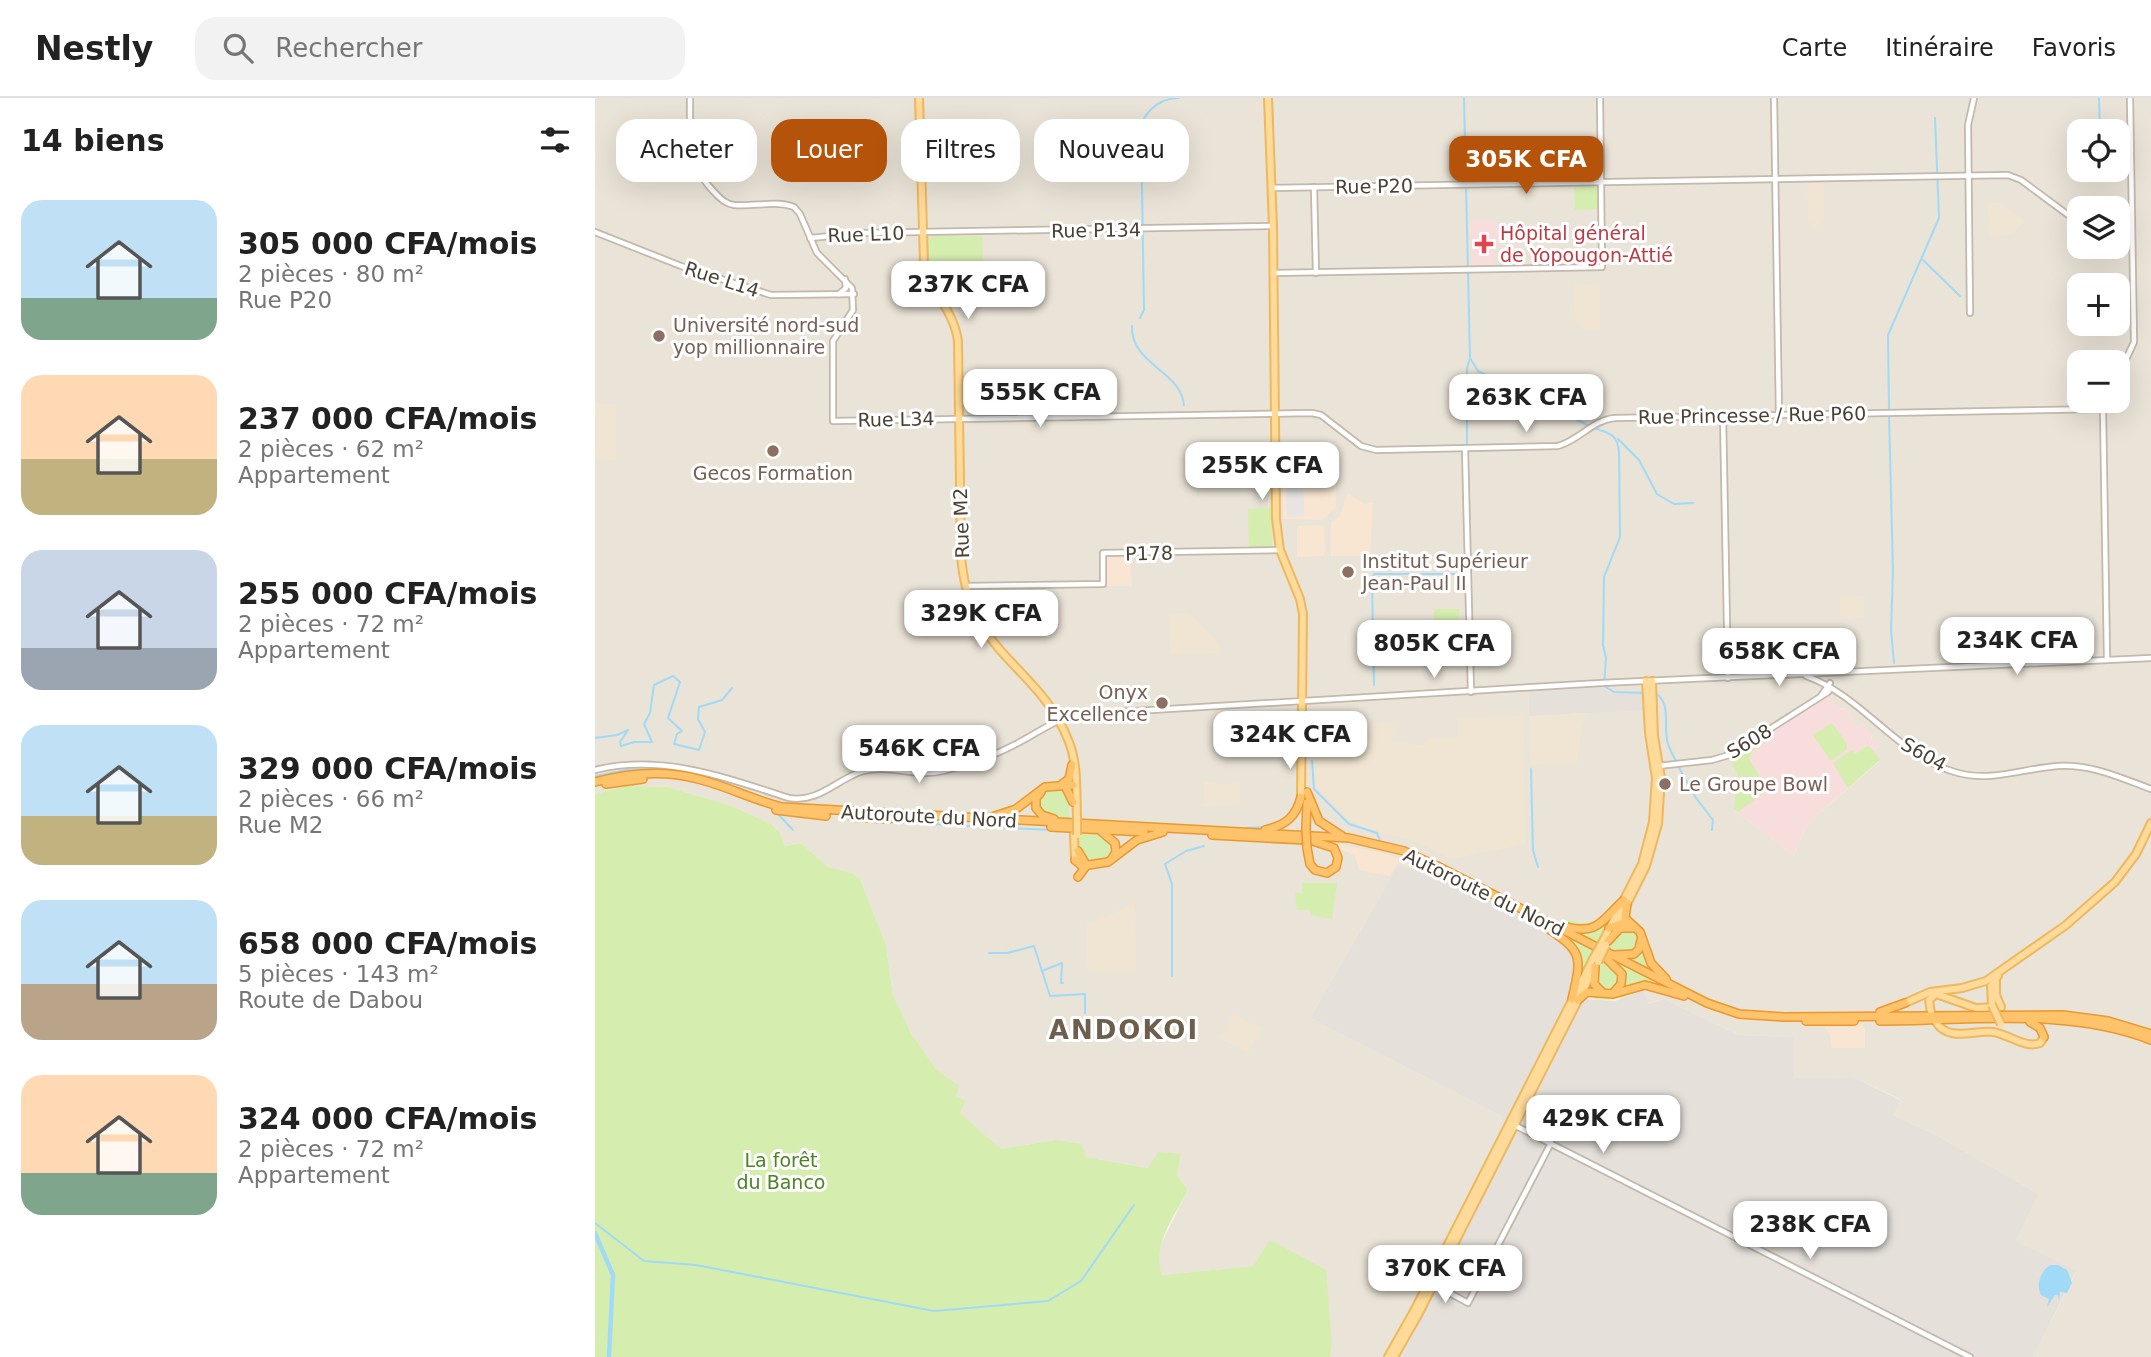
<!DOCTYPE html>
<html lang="fr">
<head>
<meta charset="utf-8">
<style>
	:root { --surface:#fff; --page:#f2f2f2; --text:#222; --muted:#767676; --line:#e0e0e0; --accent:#b45309 }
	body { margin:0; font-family:"DejaVu Sans",sans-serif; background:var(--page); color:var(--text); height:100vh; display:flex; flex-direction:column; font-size:26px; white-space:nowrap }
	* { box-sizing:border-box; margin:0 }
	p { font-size:23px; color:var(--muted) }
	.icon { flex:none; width:38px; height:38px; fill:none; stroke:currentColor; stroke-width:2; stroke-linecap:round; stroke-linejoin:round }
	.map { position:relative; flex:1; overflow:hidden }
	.sheet { display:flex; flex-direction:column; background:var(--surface); width:595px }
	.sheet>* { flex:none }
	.guide { position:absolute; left:21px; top:21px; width:665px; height:63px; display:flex; gap:14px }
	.fabs { position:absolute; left:1472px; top:21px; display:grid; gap:14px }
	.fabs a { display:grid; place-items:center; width:63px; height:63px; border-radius:14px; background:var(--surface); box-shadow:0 7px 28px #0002; font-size:35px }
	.price { position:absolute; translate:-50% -60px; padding:0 16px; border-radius:14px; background:#fff; color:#222; font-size:23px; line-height:46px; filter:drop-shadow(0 2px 4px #0008) }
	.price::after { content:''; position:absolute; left:50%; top:42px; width:21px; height:16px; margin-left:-10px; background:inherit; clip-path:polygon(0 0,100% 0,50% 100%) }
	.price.on { background:var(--accent); color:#fff }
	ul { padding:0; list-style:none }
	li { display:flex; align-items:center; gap:21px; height:175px; padding:0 21px }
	li span { display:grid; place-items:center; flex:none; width:196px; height:140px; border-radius:21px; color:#555 }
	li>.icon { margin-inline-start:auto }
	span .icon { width:84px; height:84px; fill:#fffc; stroke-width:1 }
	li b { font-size:30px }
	h2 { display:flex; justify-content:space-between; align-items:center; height:84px; padding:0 21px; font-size:30px }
	.pill { padding:0 24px; border-radius:21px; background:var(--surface); box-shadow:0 7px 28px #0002; font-size:24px; line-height:63px }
	.pill.on { background:var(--accent); color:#fff }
	header { display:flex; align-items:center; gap:42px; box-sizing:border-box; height:98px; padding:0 35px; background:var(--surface); border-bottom:2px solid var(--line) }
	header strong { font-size:33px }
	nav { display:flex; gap:38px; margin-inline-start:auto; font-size:24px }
	.search { width:490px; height:63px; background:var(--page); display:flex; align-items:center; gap:18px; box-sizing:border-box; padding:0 24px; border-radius:21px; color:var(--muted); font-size:26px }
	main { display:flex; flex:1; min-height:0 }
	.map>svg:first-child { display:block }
	.residential { fill:#eae3d7; fill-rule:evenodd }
	.commercial { fill:#f8e6d3 }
	.industrial { fill:#e5e0da }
	.education { fill:#f0e5d2 }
	.medical { fill:#f7dedc }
	.green { fill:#d5edaf }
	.parking { fill:#e7e4e1 }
	.water { fill:#a1daf6 }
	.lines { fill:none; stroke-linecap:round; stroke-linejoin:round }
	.stream { stroke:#a1daf6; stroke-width:2 }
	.river { stroke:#a1daf6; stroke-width:4.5 }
	.minor-casing { stroke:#c2b8ab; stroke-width:8 }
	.major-casing { stroke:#edb85f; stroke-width:10 }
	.highway-casing { stroke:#ea982f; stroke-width:10 }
	.minor { stroke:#fff; stroke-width:4.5 }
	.major { stroke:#ffda99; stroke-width:6 }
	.highway { stroke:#ffc36b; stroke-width:7 }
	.major-bridge-casing { stroke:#edb85f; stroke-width:10; stroke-linecap:butt }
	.highway-bridge-casing { stroke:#ea982f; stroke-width:10; stroke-linecap:butt }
	.major-bridge { stroke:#ffda99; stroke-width:6 }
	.highway-bridge { stroke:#ffc36b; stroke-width:7 }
	.health-dot { fill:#e0444e; stroke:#fff; stroke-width:2.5 }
	.education-dot { fill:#8d6e63; stroke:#fff; stroke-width:2.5 }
	.labels { text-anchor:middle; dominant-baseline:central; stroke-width:6; stroke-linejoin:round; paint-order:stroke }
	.street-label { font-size:19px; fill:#4a4136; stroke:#fff }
	.health-label { font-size:19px; fill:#be3a42; stroke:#fff; text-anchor:start }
	.education-label { font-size:19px; fill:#785e54; stroke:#fff; text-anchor:start }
	.park-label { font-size:19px; fill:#4e8224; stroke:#fff }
	.district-label { font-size:26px; font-weight:bold; letter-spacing:2px; fill:#6e5e4d; stroke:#fff }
</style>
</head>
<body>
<header>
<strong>Nestly</strong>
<div class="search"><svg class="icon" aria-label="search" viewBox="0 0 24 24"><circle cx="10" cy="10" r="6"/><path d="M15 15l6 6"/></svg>Rechercher</div>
<nav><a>Carte</a><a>Itinéraire</a><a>Favoris</a></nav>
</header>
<main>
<section class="sheet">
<h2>14 biens<svg class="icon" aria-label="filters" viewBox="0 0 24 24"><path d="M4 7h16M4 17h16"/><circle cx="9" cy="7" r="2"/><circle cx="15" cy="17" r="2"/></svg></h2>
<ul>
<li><span style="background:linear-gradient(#bfe0f5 70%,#7fa58c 0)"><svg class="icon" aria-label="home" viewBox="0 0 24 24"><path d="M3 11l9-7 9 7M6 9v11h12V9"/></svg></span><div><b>305 000 CFA/mois</b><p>2 pièces · 80 m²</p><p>Rue P20</p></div></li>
<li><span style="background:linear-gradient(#ffd9b3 60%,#c2b280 0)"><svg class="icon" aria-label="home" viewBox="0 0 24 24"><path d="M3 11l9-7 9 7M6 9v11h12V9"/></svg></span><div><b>237 000 CFA/mois</b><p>2 pièces · 62 m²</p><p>Appartement</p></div></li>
<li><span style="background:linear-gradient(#c9d6e8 70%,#9aa5b1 0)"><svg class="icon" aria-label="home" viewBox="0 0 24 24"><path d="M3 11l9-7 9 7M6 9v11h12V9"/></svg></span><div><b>255 000 CFA/mois</b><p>2 pièces · 72 m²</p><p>Appartement</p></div></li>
<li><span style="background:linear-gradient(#bfe0f5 65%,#c2b280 0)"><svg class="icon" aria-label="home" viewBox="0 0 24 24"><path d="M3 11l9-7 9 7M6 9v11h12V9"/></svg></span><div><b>329 000 CFA/mois</b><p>2 pièces · 66 m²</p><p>Rue M2</p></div></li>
<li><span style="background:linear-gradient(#bfe0f5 60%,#b9a48a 0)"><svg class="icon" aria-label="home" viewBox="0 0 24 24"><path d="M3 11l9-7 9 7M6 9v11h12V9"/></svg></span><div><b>658 000 CFA/mois</b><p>5 pièces · 143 m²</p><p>Route de Dabou</p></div></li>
<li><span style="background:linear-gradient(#ffd9b3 70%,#7fa58c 0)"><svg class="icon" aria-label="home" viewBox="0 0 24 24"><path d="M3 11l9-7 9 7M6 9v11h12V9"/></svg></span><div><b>324 000 CFA/mois</b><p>2 pièces · 72 m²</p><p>Appartement</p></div></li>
</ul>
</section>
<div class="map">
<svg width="1556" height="1259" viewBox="0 0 1556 1259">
	<rect width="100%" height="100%" fill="#f6f1e9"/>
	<path class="residential" d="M0,0H1556V1259H1438L1481,1174L1421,1143L1444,1096L1339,1036L1298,1017L1305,1001L1258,979L1199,980L1197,939L1144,937L1069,901L1052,906L1048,892L1067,875L1060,867L1035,814L1016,811L1001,824L984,825L964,841L910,810L911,807L849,776L841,778L803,767L715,920L906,1018L916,1037L807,1259H735L737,1248L676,1142L658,1168L567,1177L563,1167L564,1150L593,1092L582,1077L586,1057L554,1070L491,1059L460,1042L406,1051L364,1015L361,1000L363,988L341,971L316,935L298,897L291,847L265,781L257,775L233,769L206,745L190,748L185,735L176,726L137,708L73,689L31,688L0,696ZM1484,33H1522V72H1484ZM1484,110H1522V149H1484ZM1484,187H1522V226H1484ZM1484,264H1522V303H1484ZM1009,590L1014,596L1049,597L990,615L934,617V591ZM1234,597L1244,611L1250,610L1262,629L1267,625L1276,636L1279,654L1285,663L1219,720L1209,733L1199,758L1139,711L1142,676L1135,660Z"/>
	<g class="commercial">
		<path d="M724,366L740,370L741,409L728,422L688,421L687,370H712Z"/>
		<path d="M753,396L770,406L778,405L775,458H736V424L744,419Z"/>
		<path d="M727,427L729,429L730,454L728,458L702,459V428Z"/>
		<path d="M535,457L537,488H511L510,458Z"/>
		<path d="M731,744L788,755L833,771L839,776L803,765L795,778L764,772L760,758Z"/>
		<path d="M1228,926H1267L1270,930V950H1237L1235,937Z"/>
	</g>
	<g class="industrial">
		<path d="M1007,587L1014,596H1050L1051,612L934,618V591Z"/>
		<path d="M803,767L840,778L849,776L912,807L911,810L964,841L976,852L992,901L1020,903L1048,892L1053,906L1069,901L1144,937L1198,939L1199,980L1258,979L1305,1002L1298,1017L1339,1036L1444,1096L1421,1143L1481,1173L1438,1259H807L915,1037L906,1018L715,920Z"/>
	</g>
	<g class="education">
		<path d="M1212,84H1229V122L1221,131L1213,123Z"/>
		<path d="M1393,105H1405L1430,123L1418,137L1394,138Z"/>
		<path d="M1005,186V232H991L980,224L979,187Z"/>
		<path d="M0,305L20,306L21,363L0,360Z"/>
		<rect x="1245" y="498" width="23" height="22"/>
		<path d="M574,515H593L624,545V555L575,556Z"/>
		<path d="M990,615L982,665L935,667L934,618Z"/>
		<path d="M928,617L931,746L856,761L818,742L788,736L755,723L720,688L717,629L798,624L797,643L824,647H830L834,640L863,639V621Z"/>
		<path d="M609,683L624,686L644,685L645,706L608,709Z"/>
		<path d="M540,804L541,874H501L491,868V826L506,821Z"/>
		<path d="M638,916L667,931L653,955L625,940Z"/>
	</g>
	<g class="medical">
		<path d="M875,123H903L904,145L899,150V169H877Z"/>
		<path d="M1235,597L1244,611L1250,610L1262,628L1268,625L1276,636V640L1284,650L1279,654L1285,662L1219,720L1209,733L1199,758L1139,711L1142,676L1135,660L1228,599Z"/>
	</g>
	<g class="green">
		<path d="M1004,86L1005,111L980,112L979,87Z"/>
		<path d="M336,138H387L388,179L337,180L332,145Z"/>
		<path d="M676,410L677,449L654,450L653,411Z"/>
		<rect x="839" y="511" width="25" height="19"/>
		<path d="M1237,625L1252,646V651L1236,663L1218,637Z"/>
		<path d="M1174,635L1177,640L1157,653L1154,661L1173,692L1143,714L1139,711L1142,676L1135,660Z"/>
		<path d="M1272,648L1275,649L1285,662L1253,690L1238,665L1257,652L1260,656Z"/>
		<path d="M31,688L73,689L137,708L176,726L185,735L190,748L206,745L233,769L257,775L265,781L291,847L298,897L316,935L341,971L364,988L361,999L370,1003L365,1015L406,1051L460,1042L486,1046L491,1059L553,1070L563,1054L586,1056L582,1077L593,1092C580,1118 556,1147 567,1177L658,1168L675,1142L731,1172L737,1248L735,1259H0V696Z"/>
		<path d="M466,691L474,697V720L456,719L445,715L443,698L449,692Z"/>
		<path d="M485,734L507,737L516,742L518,755L512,762L490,763L484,753Z"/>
		<path d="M707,785H742L737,821L715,817V812H702L700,794L707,796Z"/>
		<path d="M1027,798L1038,808L1035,814L1037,821L1060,867L1068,875C1038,901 1013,910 976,893C983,869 984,859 964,841L972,821L984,825L1001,824Z"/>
	</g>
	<path class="parking" d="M691,370L708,373L709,418L692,419Z"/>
	<path class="water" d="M1455,1167H1463L1472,1172L1477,1185L1472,1195L1465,1194L1464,1203L1463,1197H1460L1452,1209L1454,1201L1446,1197C1441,1187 1445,1174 1455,1167Z"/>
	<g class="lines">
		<g class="stream">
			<path d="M677,0L678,50"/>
			<path d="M869,0L875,260L872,270V348"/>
			<path d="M1504,0L1505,33"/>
			<path d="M1506,72V75"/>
			<path d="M1328,162L1365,198"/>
			<path d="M682,217L683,286"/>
			<path d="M545,220L549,212L546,28C551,11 567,0 584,0"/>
			<path d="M537,228C535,266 586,273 589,307"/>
			<path d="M875,260L883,273L994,328"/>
			<path d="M1294,312L1293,237L1344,120L1340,20"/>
			<path d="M1294,317L1298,473L1296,532L1299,565"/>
			<path d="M999,330C1014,335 1022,336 1024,353L1025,439L1009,479L1008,547L1011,560L1009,588L1019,594L1051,595"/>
			<path d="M1023,341L1044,362L1062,396L1079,406L1098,405"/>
			<path d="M779,587L777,481L779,476H869"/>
			<path d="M1060,595C1076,604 1069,627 1072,642C1073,649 1078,657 1081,663"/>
			<path d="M0,640L22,637L33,632L25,644L26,648L39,644H57L49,626L55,615L59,587L78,578L85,584L73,620L87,633L82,636L79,646L104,652L110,634L103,621L104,609L127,602L137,590"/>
			<path d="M717,663L719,691L754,726L782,735L785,743"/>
			<path d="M1083,668L1101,700L1118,722L1117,732"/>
			<path d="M936,671L938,752L943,769"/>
			<path d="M0,678L32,672L77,671"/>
			<path d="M116,679L161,692"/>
			<path d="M184,717L198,732"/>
			<path d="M294,724L456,732"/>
			<path d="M651,730L668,729"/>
			<path d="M394,855H412L439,848L455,898L490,896V915"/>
			<path d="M447,873L467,865L466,885H468"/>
			<path d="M577,878V786L570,766L591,753L609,748"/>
			<path d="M0,1125L49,1163L101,1167L339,1213L453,1203L486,1183L539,1107"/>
		</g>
		<path class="river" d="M0,1135L18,1177L14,1259"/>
		<g class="minor-casing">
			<g id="minor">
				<path d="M95,0C95,37 92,68 121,96C126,101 131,106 139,107C159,109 180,102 199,109L205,116L222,155L257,190L258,212L238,243V323L717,315L726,317L766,348L781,352L963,348C985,342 997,322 1020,320L1508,311"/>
				<path d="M1179,0L1184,317"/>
				<path d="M719,89L721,175"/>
				<path d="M676,90L1413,77L1426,82L1480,122L1484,121"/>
				<path d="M1522,120H1536"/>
				<path d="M0,134L86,168L176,197L259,196"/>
				<path d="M215,140L268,135L676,128"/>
				<path d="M678,175L1007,169L1005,0"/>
				<path d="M244,196L251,190L250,181"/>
				<path d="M1375,215L1373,27L1379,0"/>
				<path d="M1522,281L1539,244L1535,0"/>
				<path d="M1512,303L1508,311L1512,560"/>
				<path d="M1128,317L1133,580"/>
				<path d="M870,350L876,594"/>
				<path d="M370,488L508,486V455L685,452"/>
				<path d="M1211,578C1268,598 1303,659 1363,675C1397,684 1430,670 1463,668C1497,666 1526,680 1556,691"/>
				<path d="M1226,598L1235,585"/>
				<path d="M464,624L490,616L1006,585L1556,560"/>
				<path d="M1063,668L1117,662L1134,657L1233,594L1236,590"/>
				<path d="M0,672C66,655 132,680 194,700C224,705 242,681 268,673C295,666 322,680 348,673C372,667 398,658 419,647C439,637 460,622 481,615"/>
				<path d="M919,1027L1375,1259"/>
				<path d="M838,1186L873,1205L956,1045"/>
			</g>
		</g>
		<g class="major-casing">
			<g id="major">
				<path d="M324,0L329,165C336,194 360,214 363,244L366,456C372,557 444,566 474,644C483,667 481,694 482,719"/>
				<path d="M673,0L678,128L681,421L685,452L705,501L708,516L706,699"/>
				<path d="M479,736L480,762"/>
				<path d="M1020,830L1051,768L1063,726L1066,680L1059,638L1057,583"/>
				<path d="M1007,845L1047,766L1058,724L1061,680L1054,635L1051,583"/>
				<path d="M1310,905L1335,894L1367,890L1391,883L1471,827L1520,784L1541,756L1556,725"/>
				<path d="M1397,907L1396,888L1403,878"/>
				<path d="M1336,915L1334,902L1341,896L1381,910L1406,909L1401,897V884"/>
				<path d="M1341,924C1353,944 1379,932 1398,934C1413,936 1431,951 1445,945L1449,939"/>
				<path d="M793,1259L819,1213L998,861"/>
				<path d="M799,1259L823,1217L1000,869"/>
			</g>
		</g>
		<g class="highway-casing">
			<g id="highway">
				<path d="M0,684C34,675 69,672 103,681C132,688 158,702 187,709L754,740L809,753L842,768L1112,905L1144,916L1189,919L1468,917L1513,923L1556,936"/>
				<path d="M11,686L48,681"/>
				<path d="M467,686L474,681L477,667"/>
				<path d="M471,690L478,704"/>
				<path d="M446,694L441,700V710L447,717L459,721"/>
				<path d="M712,694L724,723L747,738"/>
				<path d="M181,712L231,718"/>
				<path d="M257,719L294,721"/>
				<path d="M397,719L421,711L450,689L478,687"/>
				<path d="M456,729L549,734"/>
				<path d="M711,731L712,705"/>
				<path d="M670,732C691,727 701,719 706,699"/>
				<path d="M507,734L520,745L521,754L518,759"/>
				<path d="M617,737L710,742"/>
				<path d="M712,750L715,766L720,772L732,775L741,769L743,760L739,750L715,742"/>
				<path d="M483,753L490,765"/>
				<path d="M480,762L487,768L513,764L542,742L568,734"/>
				<path d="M483,779L491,768"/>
				<path d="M1032,805L1030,820L1045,834L1056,865L1071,881"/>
				<path d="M948,827C987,853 988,856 977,901"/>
				<path d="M968,828C1003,838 1006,823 1029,802"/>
				<path d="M1014,830L1029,825"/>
				<path d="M1013,843L1025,830H1037"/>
				<path d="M1008,857L1027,876L1026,886L1019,894"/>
				<path d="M1019,857L1039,856L1044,851L1046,842"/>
				<path d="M1000,869L999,886L1007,894"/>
				<path d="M983,902L992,894L1018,896L1050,887L1089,898"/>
				<path d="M1285,914L1310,905"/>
				<path d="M1211,923H1259"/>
				<path d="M1285,923C1373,923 1472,909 1556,942"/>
				<path d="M1435,924L1445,930L1449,939"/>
			</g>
		</g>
		<use href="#minor" class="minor"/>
		<use href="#major" class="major"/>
		<use href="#highway" class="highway"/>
		<g class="major-bridge-casing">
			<g id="major-bridge">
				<path d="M482,719V737"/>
				<path d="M998,861L1007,845"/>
				<path d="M1003,864L1011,847"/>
				<path d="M1397,907L1406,926"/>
			</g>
		</g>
		<g class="highway-bridge-casing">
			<path id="highway-bridge" d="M711,731L712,750"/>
		</g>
		<use href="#major-bridge" class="major-bridge"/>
		<use href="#highway-bridge" class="highway-bridge"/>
	</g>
	<path class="health-dot" d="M885.5 135.5h7v7h7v7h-7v7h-7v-7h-7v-7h7z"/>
	<g class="education-dot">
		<circle cx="64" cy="238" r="7"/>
		<circle cx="178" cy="353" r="7"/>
		<circle cx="753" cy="474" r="7"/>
		<circle cx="567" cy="605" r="7"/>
		<circle cx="1070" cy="686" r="7"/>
	</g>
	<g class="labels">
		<g class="street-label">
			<text transform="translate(779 88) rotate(-1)">Rue P20</text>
			<text transform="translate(501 132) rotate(-1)">Rue P134</text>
			<text transform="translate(271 136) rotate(-2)">Rue L10</text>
			<text transform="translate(127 181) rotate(18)">Rue L14</text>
			<text transform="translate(1157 317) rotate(-1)">Rue Princesse / Rue P60</text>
			<text transform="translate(301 321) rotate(-1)">Rue L34</text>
			<text transform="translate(366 425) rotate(-92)">Rue M2</text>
			<text transform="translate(554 455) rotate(-1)">P178</text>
			<text transform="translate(1154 643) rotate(-31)">S608</text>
			<text transform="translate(1329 656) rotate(30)">S604</text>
			<text transform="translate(334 718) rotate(3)">Autoroute du Nord</text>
			<text transform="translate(889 794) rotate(26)">Autoroute du Nord</text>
		</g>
		<g class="health-label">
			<text x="905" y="135">Hôpital général<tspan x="905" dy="22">de Yopougon-Attié</tspan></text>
		</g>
		<g class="education-label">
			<text x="78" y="227">Université nord-sud<tspan x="78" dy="22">yop millionnaire</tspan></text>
			<text x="178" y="375" text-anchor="middle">Gecos Formation</text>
			<text x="767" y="463">Institut Supérieur<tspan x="767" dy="22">Jean-Paul II</tspan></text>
			<text x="553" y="594" text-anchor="end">Onyx<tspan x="553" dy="22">Excellence</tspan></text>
			<text x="1084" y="686">Le Groupe Bowl</text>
		</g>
		<g class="park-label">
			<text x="186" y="1062">La forêt<tspan x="186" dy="22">du Banco</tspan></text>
		</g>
		<g class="district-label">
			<text x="529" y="932">ANDOKOI</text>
		</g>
	</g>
</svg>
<div class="fabs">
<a><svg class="icon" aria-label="locate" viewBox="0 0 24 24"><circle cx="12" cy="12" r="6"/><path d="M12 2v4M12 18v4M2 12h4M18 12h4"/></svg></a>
<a><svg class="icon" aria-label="layers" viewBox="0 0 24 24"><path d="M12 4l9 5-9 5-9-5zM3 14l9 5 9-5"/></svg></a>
<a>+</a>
<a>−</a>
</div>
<b class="price on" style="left:931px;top:98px">305K CFA</b>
<b class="price" style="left:373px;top:223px">237K CFA</b>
<b class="price" style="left:445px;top:331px">555K CFA</b>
<b class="price" style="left:931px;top:336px">263K CFA</b>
<b class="price" style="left:667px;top:404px">255K CFA</b>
<b class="price" style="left:386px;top:552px">329K CFA</b>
<b class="price" style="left:1422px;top:579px">234K CFA</b>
<b class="price" style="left:839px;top:582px">805K CFA</b>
<b class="price" style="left:1184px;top:590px">658K CFA</b>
<b class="price" style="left:695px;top:673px">324K CFA</b>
<b class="price" style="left:324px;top:687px">546K CFA</b>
<b class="price" style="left:1008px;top:1057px">429K CFA</b>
<b class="price" style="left:1215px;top:1163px">238K CFA</b>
<b class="price" style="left:850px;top:1207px">370K CFA</b>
<div class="guide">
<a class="pill">Acheter</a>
<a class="pill on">Louer</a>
<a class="pill">Filtres</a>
<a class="pill">Nouveau</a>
</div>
</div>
</main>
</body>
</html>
